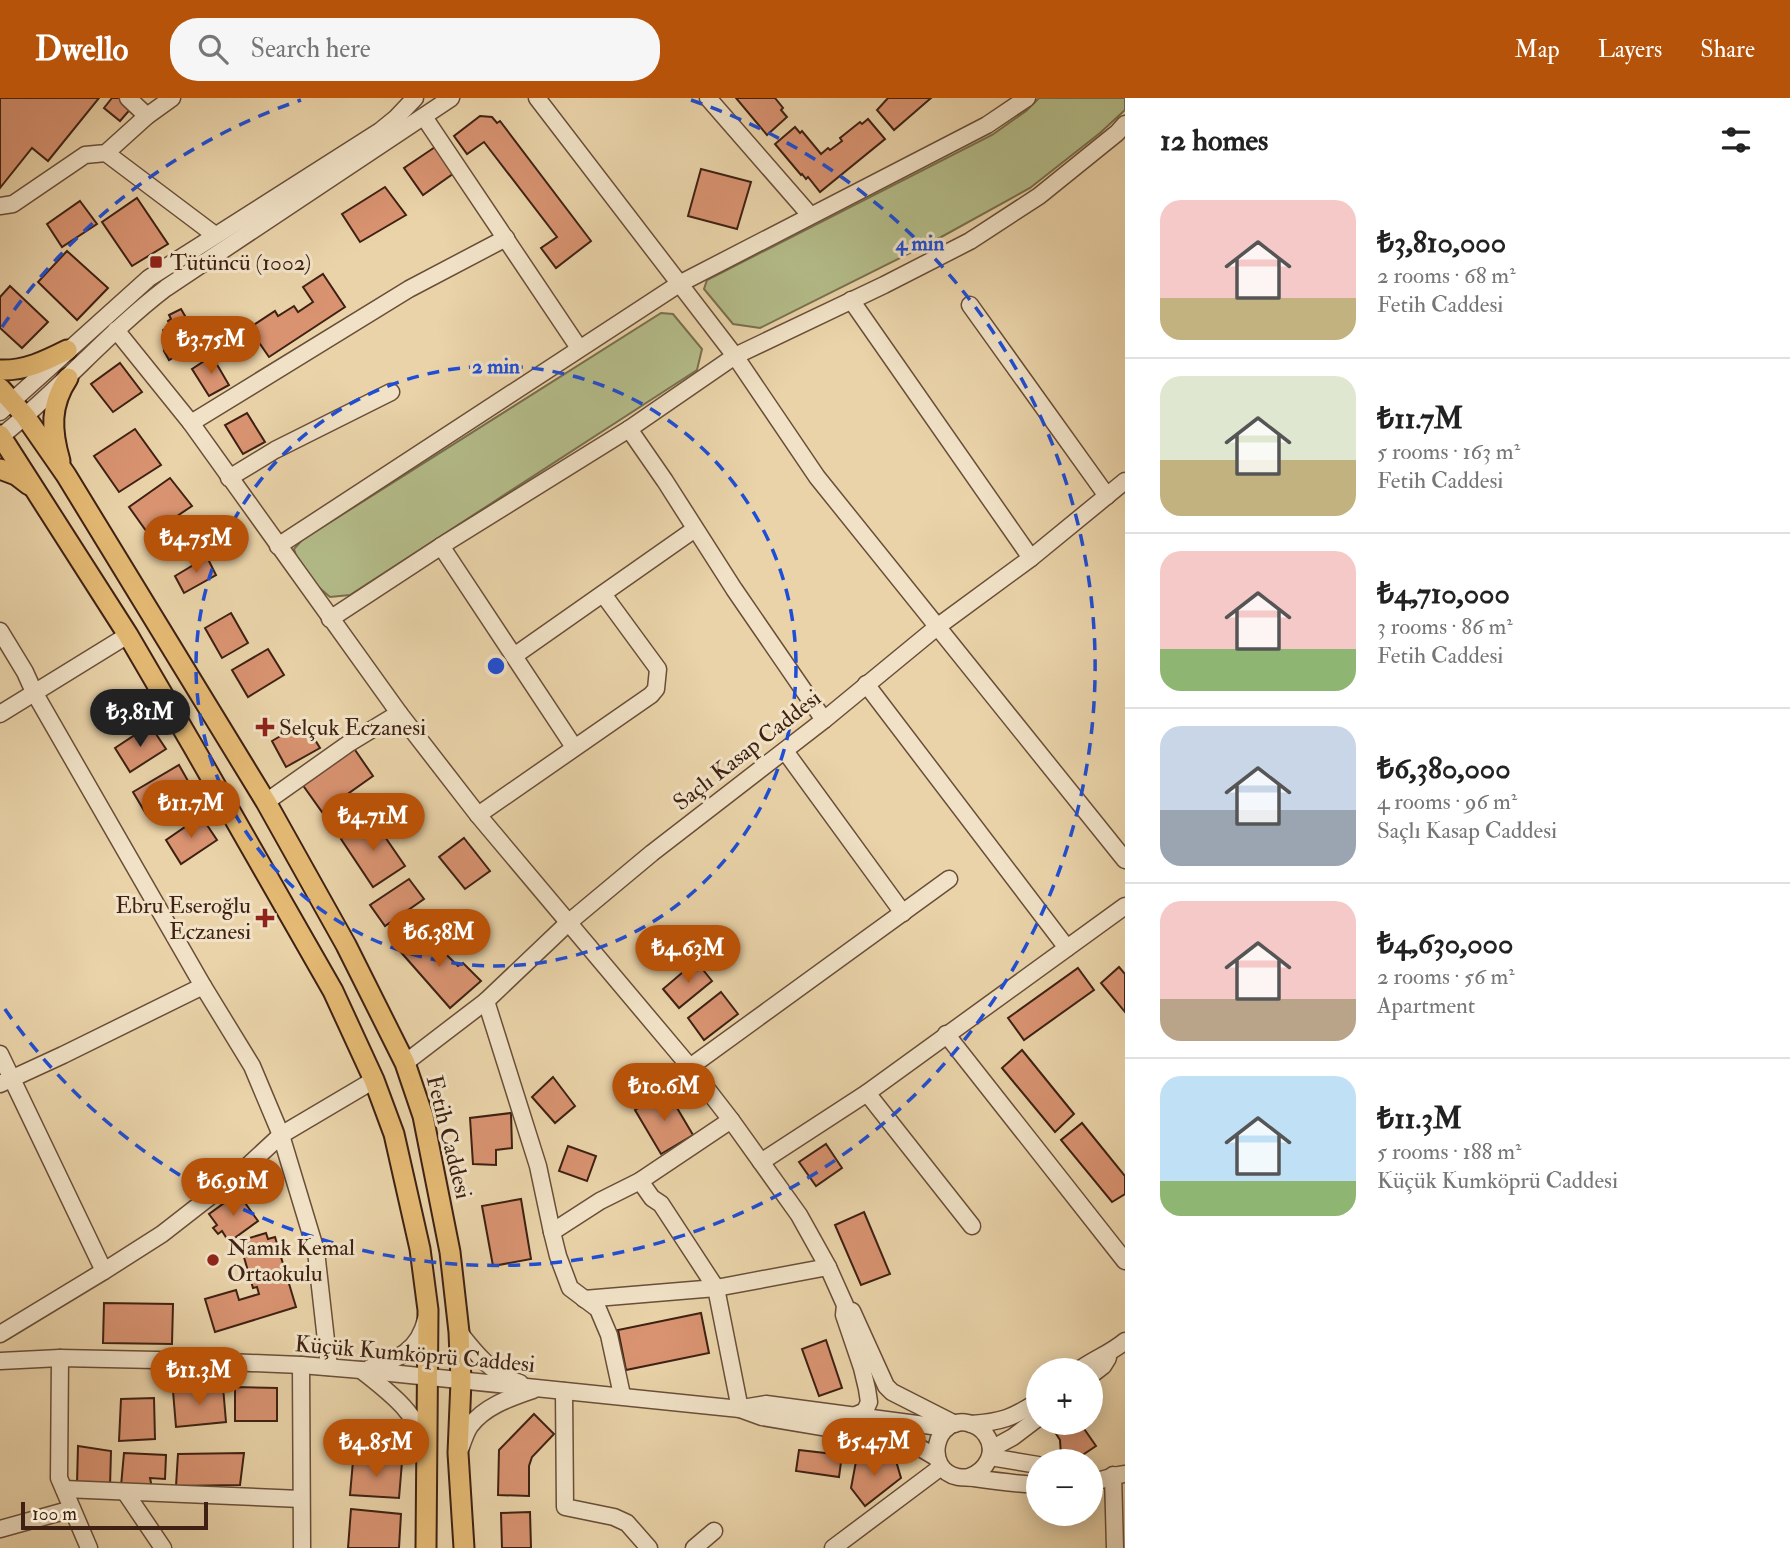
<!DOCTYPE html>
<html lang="en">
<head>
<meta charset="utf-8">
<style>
	:root { --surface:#fff; --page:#f6f6f6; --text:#222; --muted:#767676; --line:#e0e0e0; --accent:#b45309 }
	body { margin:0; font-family:"IM FELL Double Pica",serif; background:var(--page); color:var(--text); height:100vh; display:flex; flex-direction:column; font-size:26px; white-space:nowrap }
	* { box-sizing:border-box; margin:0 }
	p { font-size:23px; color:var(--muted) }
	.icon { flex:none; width:38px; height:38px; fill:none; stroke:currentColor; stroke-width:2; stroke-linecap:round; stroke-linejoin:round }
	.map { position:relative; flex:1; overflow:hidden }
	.sheet { display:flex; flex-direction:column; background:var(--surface); width:665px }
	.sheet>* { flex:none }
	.fabs { position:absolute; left:1026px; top:1260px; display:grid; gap:14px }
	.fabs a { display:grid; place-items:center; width:77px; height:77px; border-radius:50%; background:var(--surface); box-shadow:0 4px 18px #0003; font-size:35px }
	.scale { position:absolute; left:21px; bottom:18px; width:187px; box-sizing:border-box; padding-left:7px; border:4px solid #3e2113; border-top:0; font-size:19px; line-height:24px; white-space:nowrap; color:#3e2113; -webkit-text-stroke:5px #f1e2c7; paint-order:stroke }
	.price { position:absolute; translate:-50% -60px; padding:0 16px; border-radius:24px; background:var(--accent); color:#fff; font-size:23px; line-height:46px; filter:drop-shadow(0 2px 4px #0008) }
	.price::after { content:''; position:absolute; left:50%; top:42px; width:21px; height:16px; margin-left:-10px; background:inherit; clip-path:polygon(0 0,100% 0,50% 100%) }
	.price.active { background:#222; color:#fff }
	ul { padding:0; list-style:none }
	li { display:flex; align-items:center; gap:21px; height:175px; padding:0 35px }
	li+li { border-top:2px solid var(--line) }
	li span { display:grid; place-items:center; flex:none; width:196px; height:140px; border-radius:21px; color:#555 }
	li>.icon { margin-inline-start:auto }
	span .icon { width:84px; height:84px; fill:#fffc; stroke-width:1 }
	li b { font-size:30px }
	h2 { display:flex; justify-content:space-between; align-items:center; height:84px; padding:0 35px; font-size:30px }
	header { display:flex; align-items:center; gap:42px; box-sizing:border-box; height:98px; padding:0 35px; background:var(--accent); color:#fff }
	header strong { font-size:33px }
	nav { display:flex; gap:38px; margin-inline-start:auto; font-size:24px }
	.search { width:490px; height:63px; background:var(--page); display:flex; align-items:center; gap:18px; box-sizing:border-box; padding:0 24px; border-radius:28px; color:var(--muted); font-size:26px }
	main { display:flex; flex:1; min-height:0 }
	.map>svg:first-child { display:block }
	.green { fill:#b4bd8a; stroke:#796f4e; stroke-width:2 }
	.building { fill:#d99371; stroke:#3e2113; stroke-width:2 }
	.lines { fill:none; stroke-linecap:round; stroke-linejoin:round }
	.minor-casing { stroke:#694e38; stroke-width:19 }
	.major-casing { stroke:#3e2113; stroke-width:23 }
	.minor { stroke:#f1e2c7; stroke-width:16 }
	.major { stroke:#e5ba74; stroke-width:19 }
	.ring { fill:none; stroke:#1d4ed8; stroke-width:3.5; stroke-dasharray:12 9 }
	.poi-dot { fill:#8f2418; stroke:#f1e2c7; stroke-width:2.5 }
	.labels { text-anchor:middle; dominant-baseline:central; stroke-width:6; stroke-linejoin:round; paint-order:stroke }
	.poi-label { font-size:23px; fill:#3e2113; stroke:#f1e2c7; text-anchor:start }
	.street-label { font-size:23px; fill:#3e2113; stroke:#f1e2c7 }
	.centre { fill:#1d4ed8; stroke:#f1e2c7; stroke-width:3.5 }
	.ring-label { font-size:21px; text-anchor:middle; font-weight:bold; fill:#1d4ed8; stroke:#f1e2c7; stroke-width:6; stroke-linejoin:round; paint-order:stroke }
</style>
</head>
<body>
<header>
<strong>Dwello</strong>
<div class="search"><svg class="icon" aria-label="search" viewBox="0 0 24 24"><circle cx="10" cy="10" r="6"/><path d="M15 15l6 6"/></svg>Search here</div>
<nav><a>Map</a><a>Layers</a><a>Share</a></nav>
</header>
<main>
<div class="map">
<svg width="1125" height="1450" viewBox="0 0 1125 1450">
	<rect width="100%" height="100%" fill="#ead3a9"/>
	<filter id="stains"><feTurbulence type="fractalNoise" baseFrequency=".00286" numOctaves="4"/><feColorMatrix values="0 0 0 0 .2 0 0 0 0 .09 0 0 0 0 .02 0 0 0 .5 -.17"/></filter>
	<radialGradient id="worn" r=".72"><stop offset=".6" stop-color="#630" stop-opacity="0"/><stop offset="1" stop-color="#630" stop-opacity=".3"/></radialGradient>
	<g class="green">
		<path d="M1039,0H1125V12L1100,35L1030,90L934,143L760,230L733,226L704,191L707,182L992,37L1026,13Z"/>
		<path d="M661,215L673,216L702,251L697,272L350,497L330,499C313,485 300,473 294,451L302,442Z"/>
	</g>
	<g class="building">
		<path d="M0,0H99L48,63L32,50L0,90Z"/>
		<path d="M112,0H125L134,7L120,23L104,10Z"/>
		<path d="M736,0H775L783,10L781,12L787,19L767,37Z"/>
		<path d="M888,0H931L894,32L877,12Z"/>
		<path d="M480,18L492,19L497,25L500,23L591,143L556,170L541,150L557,139L484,44L467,56L454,38Z"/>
		<path d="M868,21L885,41L820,94L808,79L806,81L802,76L801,77L775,46L795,29L800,35L802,33L821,56L828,50L830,52L842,43L840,40L860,24L862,26Z"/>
		<path d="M438,47L457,73L423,97L404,70Z"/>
		<path d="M701,71L751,84L737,131L688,118Z"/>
		<path d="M385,89L406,117L360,144L342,116Z"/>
		<path d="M137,100L168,146L132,168L102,124Z"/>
		<path d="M80,103L97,126L62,149L47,126Z"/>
		<path d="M67,153L108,190L77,222L38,184Z"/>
		<path d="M323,176L345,209L269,259L249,230L275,213L278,218L294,208L298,214L313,204L303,189Z"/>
		<path d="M10,188L48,224L22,250L0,230V199Z"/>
		<path d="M181,211L200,244L169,262L164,253L163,232L171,228L168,223L171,221L169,217Z"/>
		<path d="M212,258L229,287L209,298L192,271Z"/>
		<path d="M120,265L142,294L113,314L91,286Z"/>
		<path d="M247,315L265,344L243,356L225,327Z"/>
		<path d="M135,331L161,367L119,394L94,358Z"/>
		<path d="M170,380L192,408L149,437L129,409Z"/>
		<path d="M207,459L216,477L184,495L175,478Z"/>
		<path d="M231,515L248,545L222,560L205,530Z"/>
		<path d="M268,551L284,577L248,599L232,572Z"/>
		<path d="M304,624L320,650L286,669L272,643Z"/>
		<path d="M150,627L166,651L130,674L115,650Z"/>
		<path d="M353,649L373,678L322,714L302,686Z"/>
		<path d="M179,667L192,690L146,716L133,694Z"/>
		<path d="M201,718L217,742L181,766L166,742Z"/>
		<path d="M372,720L405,768L373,789L341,741Z"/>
		<path d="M464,740L490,773L465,791L439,759Z"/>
		<path d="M409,781L424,801L385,828L370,807Z"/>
		<path d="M422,833L458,868L463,865L481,883L450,910L399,852Z"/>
		<path d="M696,863L712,883L679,910L663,891Z"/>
		<path d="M1119,869L1125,876V914L1101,885Z"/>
		<path d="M1078,870L1094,892L1024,942L1008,920Z"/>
		<path d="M721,894L738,916L704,942L688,920Z"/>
		<path d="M1022,952L1074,1016L1055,1034L1002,970Z"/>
		<path d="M553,979L575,1008L555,1025L532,999Z"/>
		<path d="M667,993L693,1037L661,1056L635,1012Z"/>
		<path d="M511,1015L512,1050L496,1052V1067L473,1066L470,1020Z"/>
		<path d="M1082,1025L1125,1078V1096L1112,1104L1061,1042Z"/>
		<path d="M826,1046L842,1070L816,1088L799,1064Z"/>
		<path d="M568,1048L596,1058L587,1083L559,1073Z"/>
		<path d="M238,1095L258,1123L229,1144L222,1133L218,1136L213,1130L217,1127L209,1116Z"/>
		<path d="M521,1101L531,1161L493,1168L482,1108Z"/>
		<path d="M864,1114L890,1176L861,1187L835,1127Z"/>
		<path d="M266,1135L268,1141L275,1139L296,1209L215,1234L205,1201L236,1192L239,1202L259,1196L257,1189L253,1190L241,1149L245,1148L243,1142Z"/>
		<path d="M104,1205L173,1206L172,1246L103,1245Z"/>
		<path d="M701,1215L709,1255L626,1272L618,1232Z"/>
		<path d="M826,1242L842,1290L819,1298L802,1251Z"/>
		<path d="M223,1289L226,1324L176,1329L173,1293Z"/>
		<path d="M235,1289L277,1290V1323H235Z"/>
		<path d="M154,1300L155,1341L119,1343L121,1301Z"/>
		<path d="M534,1316L554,1336L532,1359L529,1368V1398L498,1397L499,1352Z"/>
		<path d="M1062,1325H1080L1096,1348L1081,1358H1061L1060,1342L1053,1331Z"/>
		<path d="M78,1348L111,1353L110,1389L77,1386Z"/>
		<path d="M799,1352L842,1357L839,1379L796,1373Z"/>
		<path d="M124,1355L166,1357L165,1381L150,1380L152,1390L121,1388Z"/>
		<path d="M244,1355L240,1387L176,1388L178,1356Z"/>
		<path d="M857,1358L896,1363L901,1380L865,1408L851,1390Z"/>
		<path d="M353,1363L402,1364L399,1400L350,1397Z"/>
		<path d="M351,1411L401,1416L399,1450H348Z"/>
		<path d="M530,1414L531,1450H502L501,1415Z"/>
	</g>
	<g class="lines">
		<g class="minor-casing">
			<g id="minor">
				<path d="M128,0L147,18"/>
				<path d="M537,0L735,258L817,379L1125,762"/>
				<path d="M708,0L810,117"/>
				<path d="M424,19L579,250"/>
				<path d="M106,55L215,137"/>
				<path d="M0,108L13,106L85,57L106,55L147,18L172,0"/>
				<path d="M851,202L1031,460"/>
				<path d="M970,207L1107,398"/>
				<path d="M116,232L191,325L399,615L478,717L690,969L731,1022L799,1117L828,1169L845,1207L844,1217L862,1270L867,1291L869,1304L865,1313L856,1317"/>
				<path d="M0,314L149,180L380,33L396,20L415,0"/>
				<path d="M191,325L409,191L506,140"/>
				<path d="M629,331L665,383L734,491L824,622"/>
				<path d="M0,339C59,293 107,235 166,190L451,0"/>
				<path d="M229,380L275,352L391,294"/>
				<path d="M278,448L679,186L987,27L1027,0"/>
				<path d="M441,448L574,649"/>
				<path d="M330,521L449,443L629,331L735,258L884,187L970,143L1039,98L1117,35L1125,26"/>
				<path d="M0,533L25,574L34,594L203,888L252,968L281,1037L316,1153L329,1269"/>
				<path d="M514,558L695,431"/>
				<path d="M866,586L1067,850"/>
				<path d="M0,616L128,537"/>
				<path d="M785,653L903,815"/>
				<path d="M266,704L348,646L399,615"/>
				<path d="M478,717L651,597L656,591L658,571L603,496"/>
				<path d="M486,903L538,1068L552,1134"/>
				<path d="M946,936L1125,1163"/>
				<path d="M0,956L104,1173"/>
				<path d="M405,965L486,903L568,825L652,755L824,622L937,529L1031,460L1125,383"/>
				<path d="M690,969L949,781"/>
				<path d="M0,986L63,957L203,888"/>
				<path d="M867,995L972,1128"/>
				<path d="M761,1064L867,995L1125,808"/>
				<path d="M640,1083L652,1100L661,1106L716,1190L740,1311"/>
				<path d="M584,1201L716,1190L828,1169"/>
				<path d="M852,1213L886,1288L892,1294L955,1326"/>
				<path d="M459,1234C475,1255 493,1277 520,1285"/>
				<path d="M0,1236L104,1173L162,1136L239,1076L281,1037L374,982"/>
				<path d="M60,1260L59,1380L89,1450"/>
				<path d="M0,1263L60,1260L204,1263L301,1267L361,1272L740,1311L762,1319L893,1341L912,1345L937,1360"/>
				<path d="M301,1267L302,1450"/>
				<path d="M370,1270C398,1262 419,1252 426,1221"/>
				<path d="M361,1272C386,1292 420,1316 424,1349"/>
				<path d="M1079,1272C1094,1261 1111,1255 1125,1243"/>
				<path d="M1090,1278L1103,1268L1108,1260"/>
				<path d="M564,1293L565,1409L614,1419L627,1425L649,1450"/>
				<path d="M622,1297L609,1237L598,1211L570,1190L558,1158L552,1134L600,1103L640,1083L731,1022"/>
				<path d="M742,1310L766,1306L947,1330"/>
				<path d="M971,1326C1001,1324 1013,1320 1038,1303"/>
				<path d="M461,1349C463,1343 466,1334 470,1328C485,1308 510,1300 533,1292"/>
				<path d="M991,1351L1013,1339L1038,1320"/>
				<path d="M990,1359L1038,1367"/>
				<path d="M1113,1377L1115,1450"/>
				<path d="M969,1379C986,1373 998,1354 986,1337C982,1331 976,1327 968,1325C934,1318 923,1372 958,1379C963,1380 968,1379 974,1380C995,1383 1016,1386 1038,1387"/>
				<path d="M1090,1384C1102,1383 1113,1377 1125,1376"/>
				<path d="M64,1391L301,1401"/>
				<path d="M125,1394L163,1450"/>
				<path d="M0,1431L72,1411"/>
				<path d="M694,1450L714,1433"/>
				<path d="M833,1450L941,1369"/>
			</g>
		</g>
		<g class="major-casing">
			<g id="major">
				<path d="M0,272C25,273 45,263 67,252"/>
				<path d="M0,290L25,318L66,377L266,704L346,847L405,965L423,1018L450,1154L459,1234L461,1283L458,1355L464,1450"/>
				<path d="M0,337L128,537L194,650L333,893L374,982L394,1036L420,1151L428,1212L426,1450"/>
				<path d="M60,363C51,332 50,307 68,280"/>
				<path d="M0,371L16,377L29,387"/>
			</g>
		</g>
		<use href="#minor" class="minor"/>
		<use href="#major" class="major"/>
	</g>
	<g class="ring">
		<circle cx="496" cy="568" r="300"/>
		<path d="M2 229A599 599 0 0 1 301 2M691 2A599 599 0 1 1 2 907"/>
	</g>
	<g class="poi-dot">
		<rect x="149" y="157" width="14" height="14" rx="3.5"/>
		<path d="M261.5 618.5h7v7h7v7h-7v7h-7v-7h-7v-7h7z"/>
		<path d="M261.5 809.5h7v7h7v7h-7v7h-7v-7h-7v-7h7z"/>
		<circle cx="213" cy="1162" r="7"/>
	</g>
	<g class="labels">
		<g class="poi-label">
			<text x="170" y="164">Tütüncü (1002)</text>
			<text x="279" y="629">Selçuk Eczanesi</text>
			<text x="251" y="807" text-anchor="end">Ebru Eseroğlu<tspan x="251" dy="26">Eczanesi</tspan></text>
			<text x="227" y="1149">Namık Kemal<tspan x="227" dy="26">Ortaokulu</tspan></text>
		</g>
		<g class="street-label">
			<text transform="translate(747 652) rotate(-38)">Saçlı Kasap Caddesi</text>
			<text transform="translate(449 1039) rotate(76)">Fetih Caddesi</text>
			<text transform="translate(415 1256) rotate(5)">Küçük Kumköprü Caddesi</text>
		</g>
	</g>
	<circle cx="496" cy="568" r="10" class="centre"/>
	<g class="ring-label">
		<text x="920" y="152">4 min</text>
		<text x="496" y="275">2 min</text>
	</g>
	<rect width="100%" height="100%" filter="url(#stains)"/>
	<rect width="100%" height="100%" fill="url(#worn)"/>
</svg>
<div class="fabs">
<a>+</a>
<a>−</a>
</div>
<div class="scale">100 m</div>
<b class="price" style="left:211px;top:278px">₺3.75M</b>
<b class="price" style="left:196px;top:477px">₺4.75M</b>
<b class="price active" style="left:140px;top:651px">₺3.81M</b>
<b class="price" style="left:191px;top:742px">₺11.7M</b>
<b class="price" style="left:373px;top:755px">₺4.71M</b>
<b class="price" style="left:439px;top:871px">₺6.38M</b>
<b class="price" style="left:688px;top:887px">₺4.63M</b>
<b class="price" style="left:664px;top:1025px">₺10.6M</b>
<b class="price" style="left:233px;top:1120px">₺6.91M</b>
<b class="price" style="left:199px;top:1309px">₺11.3M</b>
<b class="price" style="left:874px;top:1380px">₺5.47M</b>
<b class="price" style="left:376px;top:1381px">₺4.85M</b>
</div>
<section class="sheet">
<h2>12 homes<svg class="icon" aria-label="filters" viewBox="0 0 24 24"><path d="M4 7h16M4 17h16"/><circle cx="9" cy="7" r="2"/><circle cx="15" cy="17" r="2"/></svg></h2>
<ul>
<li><span style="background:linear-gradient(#f6c9c9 70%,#c2b280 0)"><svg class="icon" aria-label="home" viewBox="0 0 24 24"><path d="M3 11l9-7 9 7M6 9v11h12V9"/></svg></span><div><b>₺3,810,000</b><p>2 rooms · 68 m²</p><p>Fetih Caddesi</p></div></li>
<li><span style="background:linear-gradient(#dfe7d0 60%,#c2b280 0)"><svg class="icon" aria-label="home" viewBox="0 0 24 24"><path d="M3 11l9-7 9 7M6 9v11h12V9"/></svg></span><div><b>₺11.7M</b><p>5 rooms · 163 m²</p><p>Fetih Caddesi</p></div></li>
<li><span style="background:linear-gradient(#f6c9c9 70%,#8fb573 0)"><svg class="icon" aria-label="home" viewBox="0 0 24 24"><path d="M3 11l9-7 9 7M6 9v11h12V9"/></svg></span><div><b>₺4,710,000</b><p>3 rooms · 86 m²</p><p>Fetih Caddesi</p></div></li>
<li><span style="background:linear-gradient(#c9d6e8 60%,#9aa5b1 0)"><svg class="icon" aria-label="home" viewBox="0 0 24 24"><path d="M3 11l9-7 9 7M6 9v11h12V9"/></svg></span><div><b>₺6,380,000</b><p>4 rooms · 96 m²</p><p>Saçlı Kasap Caddesi</p></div></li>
<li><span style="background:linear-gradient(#f6c9c9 70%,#b9a48a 0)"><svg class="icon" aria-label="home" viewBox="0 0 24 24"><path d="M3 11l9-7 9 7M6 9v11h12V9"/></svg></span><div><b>₺4,630,000</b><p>2 rooms · 56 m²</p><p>Apartment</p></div></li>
<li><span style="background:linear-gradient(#bfe0f5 75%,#8fb573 0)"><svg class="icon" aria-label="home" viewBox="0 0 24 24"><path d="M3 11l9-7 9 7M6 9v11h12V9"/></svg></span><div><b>₺11.3M</b><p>5 rooms · 188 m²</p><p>Küçük Kumköprü Caddesi</p></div></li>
</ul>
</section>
</main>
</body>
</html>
